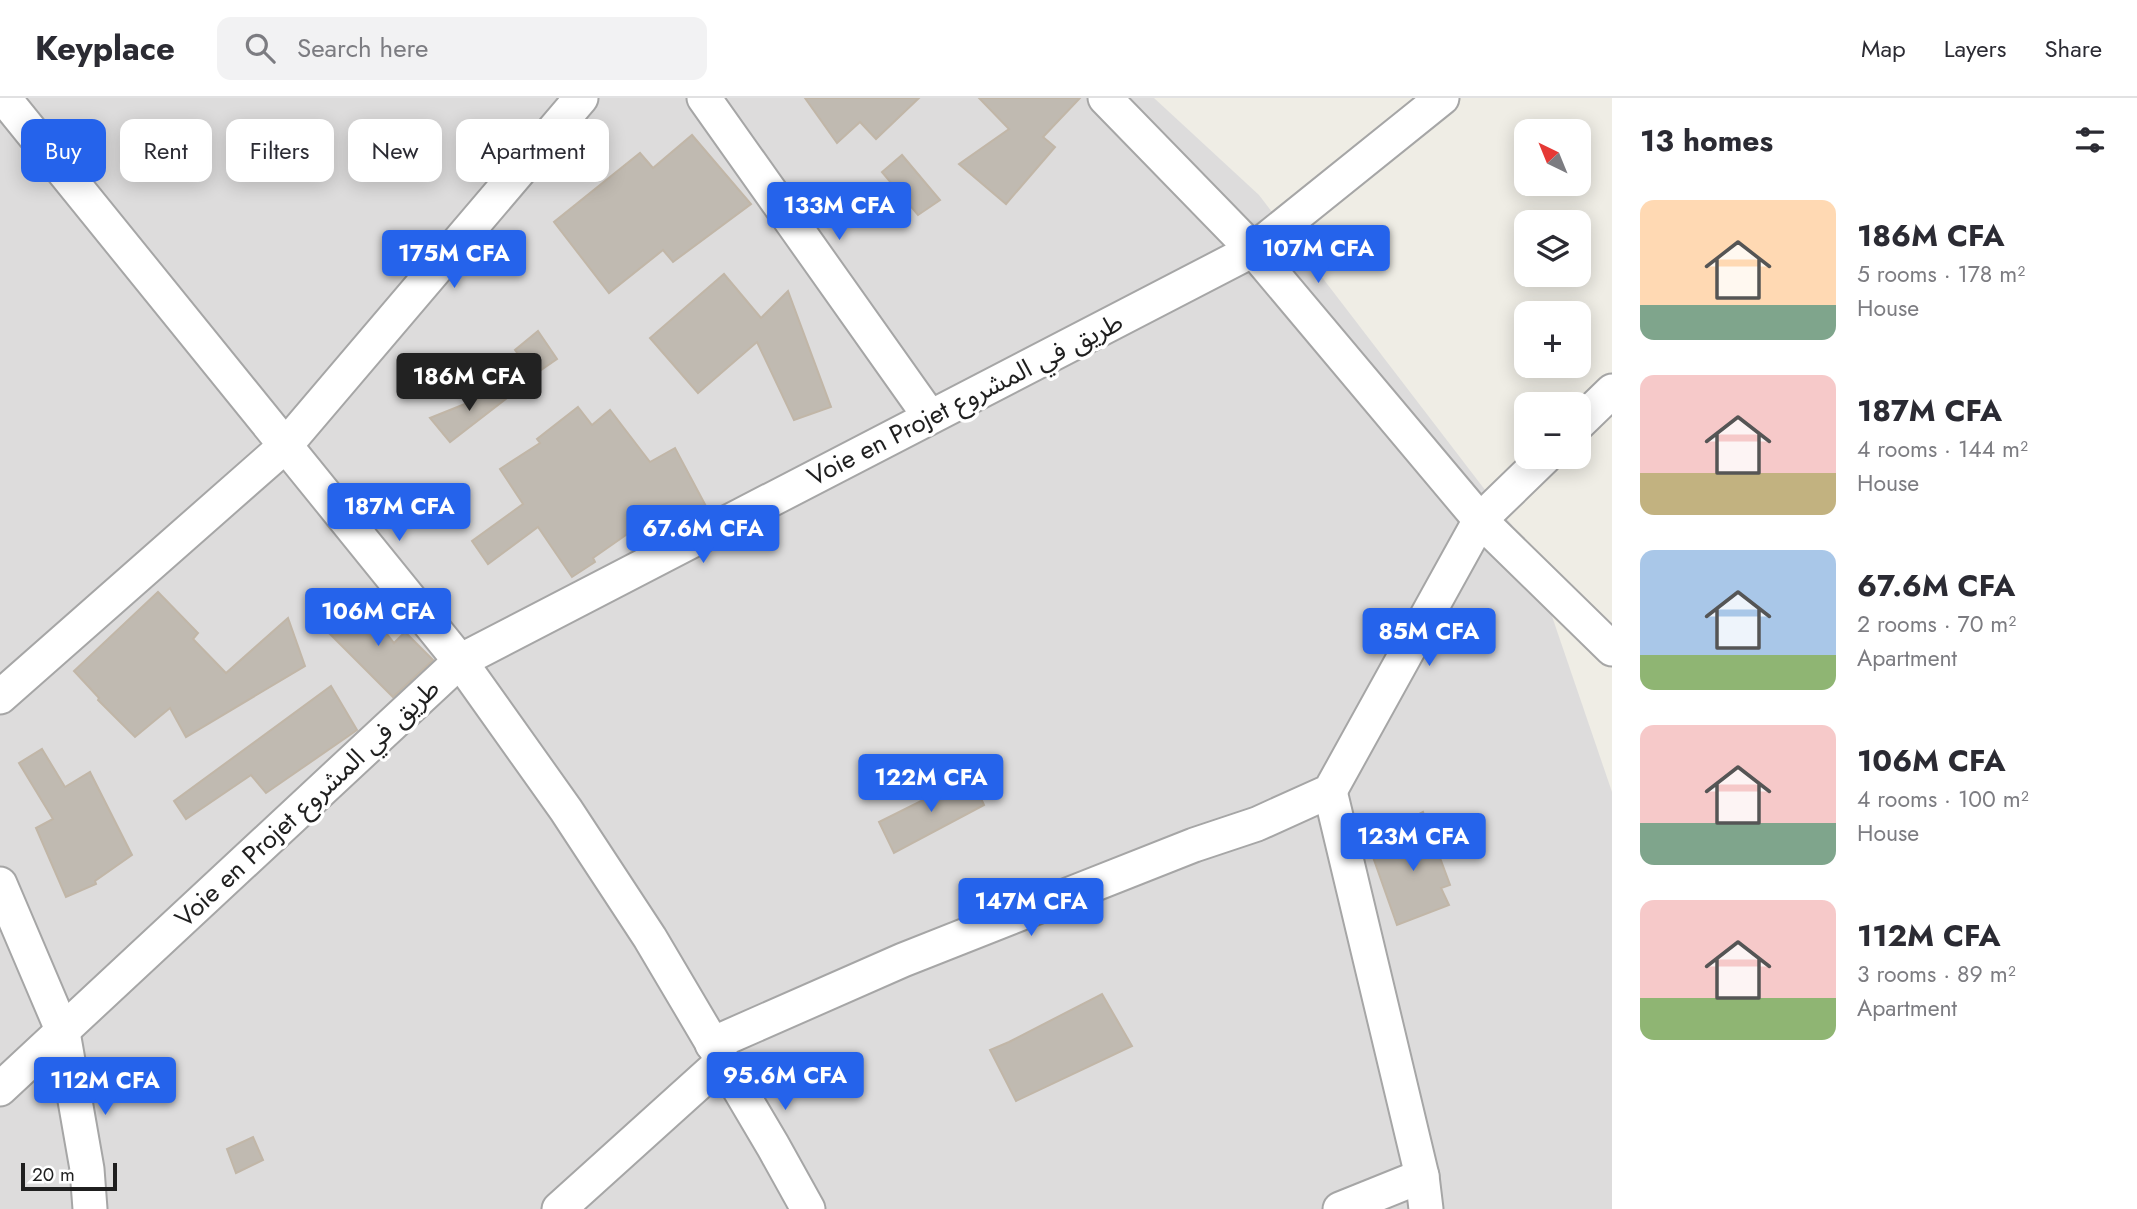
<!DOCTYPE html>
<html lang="en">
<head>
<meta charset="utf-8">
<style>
	:root { --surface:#fff; --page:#f2f2f3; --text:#2b2b33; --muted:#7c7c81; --line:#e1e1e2; --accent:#2563eb }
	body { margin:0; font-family:Jost,"Noto Sans Arabic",sans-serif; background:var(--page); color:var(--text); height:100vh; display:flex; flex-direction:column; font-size:26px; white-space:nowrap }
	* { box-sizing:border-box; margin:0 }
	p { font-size:23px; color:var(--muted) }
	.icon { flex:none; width:38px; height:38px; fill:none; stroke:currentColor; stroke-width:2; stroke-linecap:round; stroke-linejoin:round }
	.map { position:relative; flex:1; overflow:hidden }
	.drawer { display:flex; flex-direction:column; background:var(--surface); width:525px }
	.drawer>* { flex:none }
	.top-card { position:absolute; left:21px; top:21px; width:665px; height:63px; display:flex; gap:14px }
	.needle { width:46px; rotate:317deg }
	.controls { position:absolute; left:1514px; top:21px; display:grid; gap:14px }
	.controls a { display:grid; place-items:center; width:77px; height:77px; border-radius:14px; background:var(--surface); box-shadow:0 4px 18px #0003; font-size:35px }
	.scale { position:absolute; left:21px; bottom:18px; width:96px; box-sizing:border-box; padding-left:7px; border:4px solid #1f1f1f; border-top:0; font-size:19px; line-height:24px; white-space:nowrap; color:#1f1f1f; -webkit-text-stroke:5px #fff; paint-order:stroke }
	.price { position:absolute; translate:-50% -60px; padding:0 16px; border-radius:7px; background:var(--accent); color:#fff; font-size:23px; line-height:46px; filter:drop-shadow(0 2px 4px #0008) }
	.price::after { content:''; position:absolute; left:50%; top:42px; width:21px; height:16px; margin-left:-10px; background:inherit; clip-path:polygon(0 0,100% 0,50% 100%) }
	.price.active { background:#222; color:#fff }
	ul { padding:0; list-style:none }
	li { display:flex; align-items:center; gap:21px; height:175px; padding:0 28px }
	li span { display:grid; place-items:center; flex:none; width:196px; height:140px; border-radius:14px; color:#555 }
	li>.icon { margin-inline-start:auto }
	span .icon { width:84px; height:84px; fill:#fffc; stroke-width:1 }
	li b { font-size:30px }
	h2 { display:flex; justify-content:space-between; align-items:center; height:84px; padding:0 28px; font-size:30px }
	.pill { padding:0 24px; border-radius:14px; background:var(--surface); box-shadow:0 4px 18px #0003; font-size:24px; line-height:63px }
	.pill.active { background:var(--accent); color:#fff }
	header { display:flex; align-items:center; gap:42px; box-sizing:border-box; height:98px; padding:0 35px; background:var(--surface); border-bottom:2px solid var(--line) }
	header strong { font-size:33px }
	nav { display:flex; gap:38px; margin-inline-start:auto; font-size:24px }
	.search { width:490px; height:63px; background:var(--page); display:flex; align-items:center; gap:18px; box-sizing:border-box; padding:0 24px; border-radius:14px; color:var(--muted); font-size:26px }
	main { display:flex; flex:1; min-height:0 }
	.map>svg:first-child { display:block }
	.residential { fill:#dddcdc }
	.building { fill:#c0bab1; stroke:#c1b6a7; stroke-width:2 }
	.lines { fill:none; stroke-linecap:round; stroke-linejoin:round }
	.minor-casing { stroke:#a6a6a6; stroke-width:37 }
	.minor { stroke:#fff; stroke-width:33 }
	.labels { text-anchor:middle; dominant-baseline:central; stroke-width:7; stroke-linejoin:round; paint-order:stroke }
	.street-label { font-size:26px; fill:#1f1f1f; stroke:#fff }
</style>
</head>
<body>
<header>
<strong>Keyplace</strong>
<div class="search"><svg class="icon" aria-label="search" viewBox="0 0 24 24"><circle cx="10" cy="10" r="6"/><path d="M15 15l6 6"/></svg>Search here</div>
<nav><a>Map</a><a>Layers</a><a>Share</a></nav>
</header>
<main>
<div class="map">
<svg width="1612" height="1111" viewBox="0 0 1612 1111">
	<rect width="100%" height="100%" fill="#efede5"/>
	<path class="residential" d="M0,0H1154L1259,97L1528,448L1612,694V1111H0Z"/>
	<g class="building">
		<path d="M805,0H919L876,41L860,24L837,45Z"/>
		<path d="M979,0H1080L1043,39L1055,49L1006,106L959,66L1009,31Z"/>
		<path d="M692,37L751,106L673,164L663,152L609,195L554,124L640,55L653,70Z"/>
		<path d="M902,57L940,102L918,117L882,74Z"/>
		<path d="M724,176L761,220L788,193L831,309L794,322L757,244L698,295L650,240Z"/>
		<path d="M538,233L557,261L534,277L515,252Z"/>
		<path d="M512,287L515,294L450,344L430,320Z"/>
		<path d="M578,309L592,327L610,312L650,364L675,350L707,410L665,433L656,416L593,460L595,464L572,479L538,429L488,466L472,443L523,406L500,371L540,345L537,341Z"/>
		<path d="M158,494L198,535L193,541L226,575L288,520L305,568L186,639L170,610L135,639L98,602L99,600L74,573Z"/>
		<path d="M359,500L394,545L405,534L433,562L393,599L322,528Z"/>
		<path d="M331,588L357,632L266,695L251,677L186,721L174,703Z"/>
		<path d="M42,651L65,689L90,674L132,757L95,783L96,786L66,799L36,730L53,721L19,665Z"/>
		<path d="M971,678L984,707L894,755L879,724Z"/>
		<path d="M1423,714L1450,787L1441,790L1449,807L1397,827L1373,759L1409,742L1402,725Z"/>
		<path d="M1102,896L1132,948L1016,1003L990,952L1009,944Z"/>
		<path d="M253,1039L263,1062L236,1075L227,1051Z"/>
	</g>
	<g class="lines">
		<g class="minor-casing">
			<g id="minor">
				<path d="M4,0L460,563L566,712L650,840L773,1048L808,1111"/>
				<path d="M704,0L930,319"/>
				<path d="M1105,0L1253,152L1480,422L1612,551"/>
				<path d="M1578,326L1612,293"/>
				<path d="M0,599L285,348L581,0"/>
				<path d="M1330,693L1422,1078L1426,1111"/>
				<path d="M0,786L63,934L87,1071L90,1111"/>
				<path d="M712,946L903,862L1194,747L1257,726L1330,693L1480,422L1545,359"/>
				<path d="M0,991L460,563L1253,152L1442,0"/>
				<path d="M559,1111L723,963"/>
				<path d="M1340,1111L1422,1078"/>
			</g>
		</g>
		<use href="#minor" class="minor"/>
	</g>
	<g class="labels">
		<g class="street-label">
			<text transform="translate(965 301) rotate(-27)">Voie en Projet طريق في المشروع</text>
			<text transform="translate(307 705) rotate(-43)">Voie en Projet طريق في المشروع</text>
		</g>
	</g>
</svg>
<div class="controls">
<a><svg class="needle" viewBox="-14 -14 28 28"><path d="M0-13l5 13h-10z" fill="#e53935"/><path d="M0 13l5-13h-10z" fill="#7c7c81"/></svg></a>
<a><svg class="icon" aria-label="layers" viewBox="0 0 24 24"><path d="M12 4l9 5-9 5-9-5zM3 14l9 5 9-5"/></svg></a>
<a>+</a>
<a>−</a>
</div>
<div class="scale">20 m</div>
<b class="price" style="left:839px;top:144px">133M CFA</b>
<b class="price" style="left:1318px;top:187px">107M CFA</b>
<b class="price" style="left:454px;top:192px">175M CFA</b>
<b class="price active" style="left:469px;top:315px">186M CFA</b>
<b class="price" style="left:399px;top:445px">187M CFA</b>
<b class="price" style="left:703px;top:467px">67.6M CFA</b>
<b class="price" style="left:378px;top:550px">106M CFA</b>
<b class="price" style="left:1429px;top:570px">85M CFA</b>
<b class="price" style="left:931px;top:716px">122M CFA</b>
<b class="price" style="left:1413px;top:775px">123M CFA</b>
<b class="price" style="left:1031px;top:840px">147M CFA</b>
<b class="price" style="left:785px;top:1014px">95.6M CFA</b>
<b class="price" style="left:105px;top:1019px">112M CFA</b>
<div class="top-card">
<a class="pill active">Buy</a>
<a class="pill">Rent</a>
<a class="pill">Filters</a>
<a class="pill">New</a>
<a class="pill">Apartment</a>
</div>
</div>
<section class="drawer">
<h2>13 homes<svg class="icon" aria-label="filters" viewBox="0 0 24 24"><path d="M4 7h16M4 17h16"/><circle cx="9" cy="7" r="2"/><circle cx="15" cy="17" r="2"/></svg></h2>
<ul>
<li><span style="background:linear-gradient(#ffd9b3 75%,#7fa58c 0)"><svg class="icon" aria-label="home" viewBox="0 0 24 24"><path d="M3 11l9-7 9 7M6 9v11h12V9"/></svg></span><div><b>186M CFA</b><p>5 rooms · 178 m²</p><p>House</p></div></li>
<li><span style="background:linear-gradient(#f6c9c9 70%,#c2b280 0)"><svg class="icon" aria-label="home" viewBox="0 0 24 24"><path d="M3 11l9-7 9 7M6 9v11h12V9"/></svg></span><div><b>187M CFA</b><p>4 rooms · 144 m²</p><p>House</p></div></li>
<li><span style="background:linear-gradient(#a9c7e8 75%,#8fb573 0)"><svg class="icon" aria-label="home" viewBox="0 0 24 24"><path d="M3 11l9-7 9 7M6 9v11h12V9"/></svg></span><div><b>67.6M CFA</b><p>2 rooms · 70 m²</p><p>Apartment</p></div></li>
<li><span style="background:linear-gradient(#f6c9c9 70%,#7fa58c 0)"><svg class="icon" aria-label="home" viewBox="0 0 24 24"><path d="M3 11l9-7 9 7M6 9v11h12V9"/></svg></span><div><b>106M CFA</b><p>4 rooms · 100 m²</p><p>House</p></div></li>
<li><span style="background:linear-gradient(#f6c9c9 70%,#8fb573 0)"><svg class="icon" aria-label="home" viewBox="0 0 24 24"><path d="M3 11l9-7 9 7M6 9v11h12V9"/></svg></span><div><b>112M CFA</b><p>3 rooms · 89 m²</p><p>Apartment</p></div></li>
</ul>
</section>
</main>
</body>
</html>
